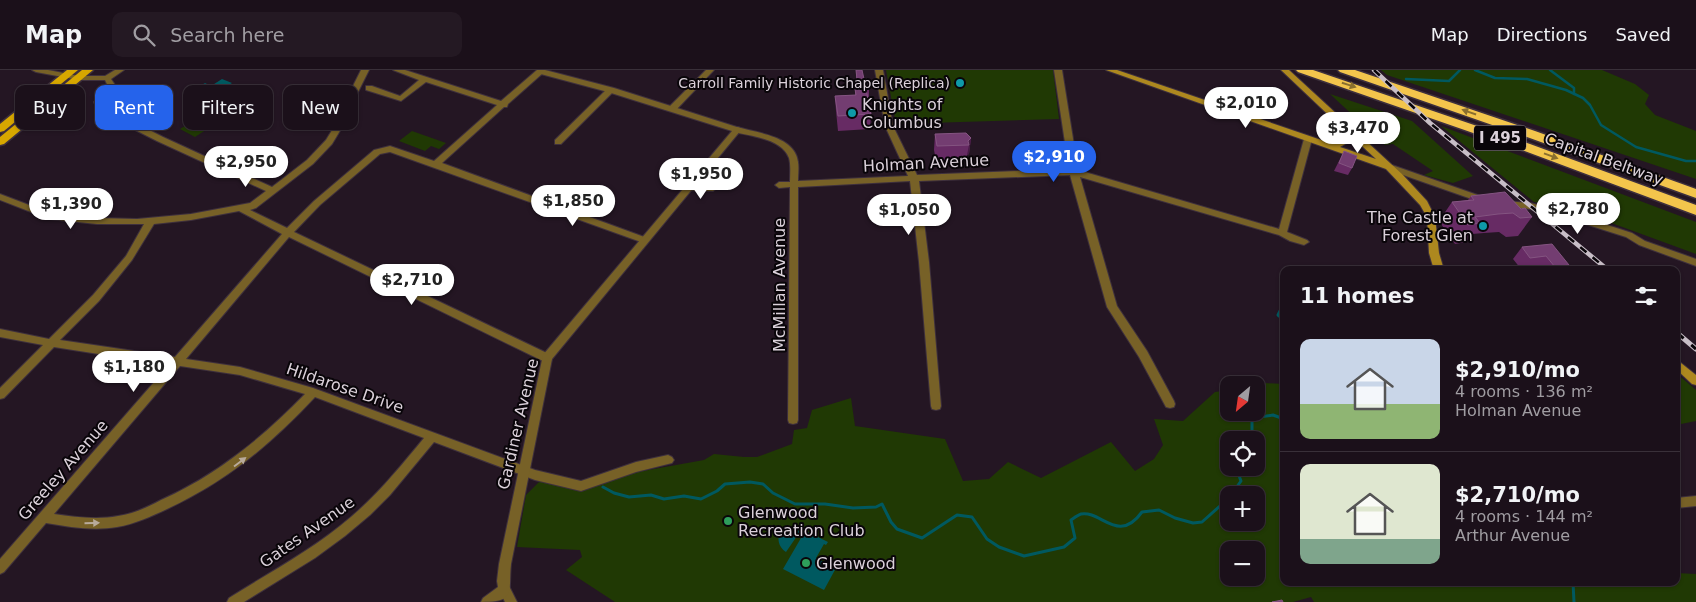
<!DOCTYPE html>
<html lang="en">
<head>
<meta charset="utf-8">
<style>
	:root { --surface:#1b101a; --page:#241923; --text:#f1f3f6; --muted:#a09da2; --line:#393039; --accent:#2563eb }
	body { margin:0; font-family:"DejaVu Sans",sans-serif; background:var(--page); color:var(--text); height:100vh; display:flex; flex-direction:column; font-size:19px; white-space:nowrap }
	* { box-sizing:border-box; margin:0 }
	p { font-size:16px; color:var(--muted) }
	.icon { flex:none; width:28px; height:28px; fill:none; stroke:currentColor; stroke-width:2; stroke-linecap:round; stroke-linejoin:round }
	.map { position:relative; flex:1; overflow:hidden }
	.side { position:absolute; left:1280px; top:196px; width:400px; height:320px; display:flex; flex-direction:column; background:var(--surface); border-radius:10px; box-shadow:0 1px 4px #0004,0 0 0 1px var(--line) }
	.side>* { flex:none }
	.banner { position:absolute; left:15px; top:15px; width:475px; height:45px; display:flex; gap:10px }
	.needle { width:32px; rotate:209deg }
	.tools { position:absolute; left:1220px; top:306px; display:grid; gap:10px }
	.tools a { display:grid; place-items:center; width:45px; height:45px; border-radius:10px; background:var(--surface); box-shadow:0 1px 4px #0004,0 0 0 1px var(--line); font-size:25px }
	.price { position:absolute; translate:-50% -42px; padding:0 11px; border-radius:18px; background:#fff; color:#222; font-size:16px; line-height:32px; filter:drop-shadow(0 1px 2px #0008) }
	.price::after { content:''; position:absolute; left:50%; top:30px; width:15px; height:11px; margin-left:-8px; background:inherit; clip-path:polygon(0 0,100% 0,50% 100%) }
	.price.active { background:var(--accent); color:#fff }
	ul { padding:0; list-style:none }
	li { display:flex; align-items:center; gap:15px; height:125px; padding:0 20px }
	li+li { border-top:1px solid var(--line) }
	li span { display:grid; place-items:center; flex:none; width:140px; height:100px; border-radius:10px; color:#555 }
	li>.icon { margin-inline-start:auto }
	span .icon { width:60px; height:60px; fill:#fffc; stroke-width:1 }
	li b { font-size:21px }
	h2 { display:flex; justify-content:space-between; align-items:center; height:60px; padding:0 20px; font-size:21px }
	.pill { padding:0 18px; border-radius:10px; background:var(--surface); box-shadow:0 1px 4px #0004,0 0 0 1px var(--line); font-size:18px; line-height:45px }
	.pill.active { background:var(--accent); color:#fff }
	header { display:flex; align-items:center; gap:30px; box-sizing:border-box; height:70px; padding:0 25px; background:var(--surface); border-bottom:1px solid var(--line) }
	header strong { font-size:24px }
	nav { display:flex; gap:28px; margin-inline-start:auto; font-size:18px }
	.search { width:350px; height:45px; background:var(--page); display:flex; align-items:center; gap:12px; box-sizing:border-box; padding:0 18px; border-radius:10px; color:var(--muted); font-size:19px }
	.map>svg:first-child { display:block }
	.green { fill:#203904; fill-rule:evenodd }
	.water { fill:#005960 }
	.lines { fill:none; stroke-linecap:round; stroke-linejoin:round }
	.stream-far1 { stroke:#005960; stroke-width:2.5 }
	.stream { stroke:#005960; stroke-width:3 }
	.minor-casing { stroke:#3e303d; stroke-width:2 }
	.tertiary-casing { stroke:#3e303d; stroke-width:2 }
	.secondary-casing { stroke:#3e303d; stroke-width:2 }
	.primary-casing { stroke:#3e303d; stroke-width:3 }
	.motorway-casing { stroke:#3e303d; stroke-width:3 }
	.minor { fill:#776127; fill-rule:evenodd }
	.tertiary { fill:#776127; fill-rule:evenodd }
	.secondary { fill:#ad881f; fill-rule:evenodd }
	.primary { fill:#d7a700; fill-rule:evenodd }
	.motorway { fill:#f3c54c; fill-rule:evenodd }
	.rail-far1-casing { stroke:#c8bec7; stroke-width:4.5 }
	.rail-casing { stroke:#c8bec7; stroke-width:5 }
	.rail-far1 { stroke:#090509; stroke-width:2.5; stroke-dasharray:8; stroke-linecap:butt }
	.rail { stroke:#090509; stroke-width:3; stroke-dasharray:10; stroke-linecap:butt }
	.wall { fill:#672b64 }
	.shaded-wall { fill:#471b45 }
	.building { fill:#733d71; stroke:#845481 }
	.oneway { fill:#8a6f2e }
	.oneway2 { fill:#b8aa9b }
	.culture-dot { fill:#0f9aa8; stroke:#090509; stroke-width:2 }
	.leisure-dot { fill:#2e9e5b; stroke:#090509; stroke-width:2 }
	.labels { text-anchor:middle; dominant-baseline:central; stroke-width:4; stroke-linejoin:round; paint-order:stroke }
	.far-poi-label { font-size:14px; fill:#dbd1da; stroke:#090509; text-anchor:end }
	.shield { fill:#090509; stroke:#9c949b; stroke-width:1 }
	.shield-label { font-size:15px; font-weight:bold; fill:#dbd1da }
	.poi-label { font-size:16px; fill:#dbd1da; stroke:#090509; text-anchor:start }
	.street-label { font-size:16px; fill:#dbd1da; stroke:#090509 }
</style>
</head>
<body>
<header>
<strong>Map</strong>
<div class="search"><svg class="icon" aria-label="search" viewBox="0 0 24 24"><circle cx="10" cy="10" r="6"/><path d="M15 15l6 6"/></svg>Search here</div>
<nav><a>Map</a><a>Directions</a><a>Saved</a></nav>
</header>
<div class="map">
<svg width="1696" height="532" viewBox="0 0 1696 532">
	<rect width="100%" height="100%" fill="#241623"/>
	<g class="green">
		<path d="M886,0H1053L1059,49L896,54Z"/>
		<path d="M1381,0H1602L1635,14L1649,25L1645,34L1655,45L1696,61V109L1387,5Z"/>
		<path d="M1330,24L1412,51L1473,106L1453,113L1424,105L1433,101L1393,74L1385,75Z"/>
		<path d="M219,35L233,42L195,67L180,59Z"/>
		<path d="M1441,56L1696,152V184L1576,140L1534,132Z"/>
		<path d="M412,61L446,73L439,79L431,76L425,81L399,71Z"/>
		<path d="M1676,303L1696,320V351L1676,355Z"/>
		<path d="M1264,313L1284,314V512H1676V503L1696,504V532H1314L1311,527L1293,532H615L566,500L582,487L580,480L517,477L526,425L541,410L575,419L615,406L704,390L714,384L744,387H757L792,374L794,360L807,358L812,340L851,328L855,356L945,369L963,411L989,409L1008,392L1041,408L1111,372L1135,401L1154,389L1163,375L1154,349L1183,351L1215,322L1229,320V342H1256V315H1253ZM1229,370H1256V398H1229ZM1229,425H1256V452H1229ZM1229,480H1256V508H1229Z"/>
	</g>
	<g class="water">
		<path d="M222,9L232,13L213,25L197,18L205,13L211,16Z"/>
		<path d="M780,460L784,462L804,460L828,472L826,475L824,474L816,488L836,498L824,520L783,499L801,468L797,466L786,482C778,477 777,468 780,460Z"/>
	</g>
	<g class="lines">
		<g class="stream-far1">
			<path d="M1475,0L1495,8L1527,9L1566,20L1583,28L1590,35L1601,55L1636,77L1686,91H1696"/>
			<path d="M1550,0L1574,18V24"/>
			<path d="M1406,9L1449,11L1460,0"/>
			<path d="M1283,236L1284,233"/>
		</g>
		<g class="stream">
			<path d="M1283,235L1278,245L1284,250"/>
			<path d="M1248,370L1252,366V348L1273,345L1284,349"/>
			<path d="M603,417L614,423L629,427L651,425L664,429L684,426L701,429L717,421L725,414L750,412L763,414L773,423L795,434H825L853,438L876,437L882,434L891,452L897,459L922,468L957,445L972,447L987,469L999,477L1024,486L1064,477L1075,468L1071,450C1074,448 1078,445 1081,444C1101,440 1118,475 1142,442L1159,440L1175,448L1193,453L1202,452L1229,428"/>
			<path d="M1231,425L1241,411L1238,403L1239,398"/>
			<path d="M1573,512L1574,532"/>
		</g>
		<g class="minor-casing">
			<g id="minor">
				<path d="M32,0H48L79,6H105L115,0H124L111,9L117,18L102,32L104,37L163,67L272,117L307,90L326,70L342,44L345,32L361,0H369L353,32L350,44L332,74L313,94L256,138L250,140L287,158L314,131L374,80L390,76L434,91L497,35L426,12L401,31L366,20V16H372L400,26L419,10L393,0H405L501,31L537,0H543V3L508,34L507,37H504L442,93L647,168L649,170L647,172H641L390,82L380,84L320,135L294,162L551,285L552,288L551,291H543L289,167L186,289L240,297L313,318L535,400L581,411L636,392L668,385L672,387L674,390L672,393L636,402L581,421L535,410L434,372L390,425L370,445L345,466L315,488L244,532H227L229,528C270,502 314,479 351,447C378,424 401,396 424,368L315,327C270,375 227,411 167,439C152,446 135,454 117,457C93,461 70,457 46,453L4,502L0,504V489L169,295L54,277L4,328L0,329V318L43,275L0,267V259L49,269L93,225L126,186L144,154H97L49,149L0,130V124L50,143L97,148L137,149L191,144L250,133L266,121L157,71L98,41L94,32L109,18L105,10H79L36,2ZM239,141L282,164L175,287L60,270L99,231L132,190L154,154L191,150ZM180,296L240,305L305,324C262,368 217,405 161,430C148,437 133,444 118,446C97,450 75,447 54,444Z"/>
				<path d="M706,0H714L675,41H669V37Z"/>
				<path d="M875,0H883L893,56L917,105L1069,99L1054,0H1062L1078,100L1279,159L1304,69L1305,67H1311L1312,69L1287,162L1307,170L1309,172L1304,175L1290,171L1279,165L1080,107L1117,236L1147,281L1174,331L1175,334L1174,337L1170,338L1166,337L1139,287L1107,237L1070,105L919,111L929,192L941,336L940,339L936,340L932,339L931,336L919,192L910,111L798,117V350L797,353L793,354L789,353L788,350L790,117L779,118L775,115L779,112H790C790,104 791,95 789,88C782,69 751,66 734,62L733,60L737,57C757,63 795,66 798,92C799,98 798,105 798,111L908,106L885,56Z"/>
				<path d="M608,18H611L615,20L561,74H555V70Z"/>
				<path d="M688,115H713L717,118L713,121L685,120L684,118L685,116Z"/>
				<path d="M1696,426V436L1676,438V428Z"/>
				<path d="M505,514L509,516L517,532H505L499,520L501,516Z"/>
			</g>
		</g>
		<g class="tertiary-casing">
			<g id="tertiary">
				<path d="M537,0H545L614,18L740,58L741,60L552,289L511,494C508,522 517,532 481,532L483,528L498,517L497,511L499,494L543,285L732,61L608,22L537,3Z"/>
				<path d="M1389,94L1489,129L1490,131L1489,133H1483L1386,99L1385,97L1386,95Z"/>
				<path d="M1505,131L1530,133L1567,142L1632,163L1645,171L1696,189V196L1639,175L1626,167L1563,147L1530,139L1502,136L1501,134Z"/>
			</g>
		</g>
		<g class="secondary-casing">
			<g id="secondary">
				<path d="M1106,0H1117L1330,73L1339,71L1342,65L1339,55L1281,0H1289L1403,105L1427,131L1435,147L1439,183L1444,200H1434L1429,183L1427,147L1420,135L1386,99ZM1350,65L1376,89L1340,77L1347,73Z"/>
				<path d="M1676,289L1696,305V315L1692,314L1676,299Z"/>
			</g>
		</g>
		<g class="primary-casing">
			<g id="primary">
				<path d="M67,0H78L4,61L0,62V54Z"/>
				<path d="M82,0H93L4,74L0,75V67Z"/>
			</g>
		</g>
		<g class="motorway-casing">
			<g id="motorway">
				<path d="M1296,0H1313L1530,74L1696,135V145L1522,80L1298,2Z"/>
				<path d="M1338,0H1355L1535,61L1696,119V128L1527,67L1340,2Z"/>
			</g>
		</g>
		<use href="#minor" class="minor"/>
		<use href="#tertiary" class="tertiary"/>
		<use href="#secondary" class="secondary"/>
		<use href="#primary" class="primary"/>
		<use href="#motorway" class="motorway"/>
		<g class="rail-far1-casing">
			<path id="rail-far1" d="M1374,0L1430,53L1608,200"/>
		</g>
		<g class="rail-casing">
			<path id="rail" d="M1676,262L1696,279"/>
		</g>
		<use href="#rail-far1" class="rail-far1"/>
		<use href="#rail" class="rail"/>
	</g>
	<g class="wall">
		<path d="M856,0L864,9L869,18V32L871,44L870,59L838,61L836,41L835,26L855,25V19H856Z"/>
		<path d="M935,64L971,68L969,84L967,85V90L936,91L934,80Z"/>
		<path d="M1344,81L1352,98L1348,105L1334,101Z"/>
		<path d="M1471,126L1521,139L1532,147L1518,166L1506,167L1499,162L1484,163L1472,164L1466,172L1455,174L1439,151L1452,132L1468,130Z"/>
		<path d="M1522,177L1569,195L1565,200H1539L1537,198L1521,199L1513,189Z"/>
	</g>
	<path class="shaded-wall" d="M971,68L969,84L967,85L969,75L968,71Z"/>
	<g class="building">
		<path d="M856,0H862L864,9H867L869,18L866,19L871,44L838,46L835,26L856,25L855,19H858Z"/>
		<path d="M966,63L971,68L968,71L969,75L937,76L935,64Z"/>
		<path d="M1344,81L1357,86L1352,98L1339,93Z"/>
		<path d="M1505,122L1521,139L1525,138L1532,147L1520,148L1513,143L1498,144L1475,147L1480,153L1468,155L1452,132L1474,130L1471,126Z"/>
		<path d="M1552,174L1569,195L1555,197L1546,186L1530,188L1522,177Z"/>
		<path d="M1282,530L1283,532H1272Z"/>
	</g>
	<defs><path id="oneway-solid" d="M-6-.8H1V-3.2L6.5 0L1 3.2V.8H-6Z" transform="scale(1.25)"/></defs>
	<g class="oneway">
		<use href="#oneway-solid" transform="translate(1349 15) rotate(18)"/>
		<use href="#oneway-solid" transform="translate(1469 42) rotate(-161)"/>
		<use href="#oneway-solid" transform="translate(1551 86) rotate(20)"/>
	</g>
	<g class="oneway2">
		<use href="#oneway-solid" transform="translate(240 392) rotate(-37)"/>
		<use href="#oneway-solid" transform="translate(92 453) rotate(-2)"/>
	</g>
	<g class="culture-dot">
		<circle cx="960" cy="13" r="5"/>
		<circle cx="852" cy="43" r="5"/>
		<circle cx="1483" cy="156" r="5"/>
	</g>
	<g class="leisure-dot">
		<circle cx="728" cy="451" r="5"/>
		<circle cx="806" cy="493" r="5"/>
	</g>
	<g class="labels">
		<g class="far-poi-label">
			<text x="950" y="13">Carroll Family Historic Chapel (Replica)</text>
		</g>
		<rect class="shield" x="1474" y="55.5" width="52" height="25" rx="4"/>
		<g class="shield-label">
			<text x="1500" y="68">I 495</text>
		</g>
		<g class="poi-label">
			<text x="862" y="34">Knights of<tspan x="862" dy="18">Columbus</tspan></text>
			<text x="1473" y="147" text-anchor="end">The Castle at<tspan x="1473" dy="18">Forest Glen</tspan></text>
			<text x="738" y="442">Glenwood<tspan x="738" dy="18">Recreation Club</tspan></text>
			<text x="816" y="493">Glenwood</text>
		</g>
		<g class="street-label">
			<text transform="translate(1604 89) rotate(20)">Capital Beltway</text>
			<text transform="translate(926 93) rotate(-3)">Holman Avenue</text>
			<text transform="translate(779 215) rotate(-90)">McMillan Avenue</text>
			<text transform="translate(345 318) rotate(19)">Hildarose Drive</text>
			<text transform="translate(518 354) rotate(-77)">Gardiner Avenue</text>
			<text transform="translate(63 400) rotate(-49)">Greeley Avenue</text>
			<text transform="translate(307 462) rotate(-35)">Gates Avenue</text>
		</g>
	</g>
</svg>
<div class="tools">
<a><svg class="needle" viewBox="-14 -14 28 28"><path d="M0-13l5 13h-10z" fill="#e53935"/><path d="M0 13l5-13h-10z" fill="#a09da2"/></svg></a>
<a><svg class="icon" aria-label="locate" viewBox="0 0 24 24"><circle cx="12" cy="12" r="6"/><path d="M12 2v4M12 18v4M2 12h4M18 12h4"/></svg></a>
<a>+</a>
<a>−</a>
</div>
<b class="price" style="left:1246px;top:59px">$2,010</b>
<b class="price" style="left:1358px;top:84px">$3,470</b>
<b class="price active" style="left:1054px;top:113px">$2,910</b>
<b class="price" style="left:246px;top:118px">$2,950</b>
<b class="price" style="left:701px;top:130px">$1,950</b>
<b class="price" style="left:573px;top:157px">$1,850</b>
<b class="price" style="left:71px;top:160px">$1,390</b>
<b class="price" style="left:1578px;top:165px">$2,780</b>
<b class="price" style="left:909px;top:166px">$1,050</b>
<b class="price" style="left:412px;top:236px">$2,710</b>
<b class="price" style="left:134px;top:323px">$1,180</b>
<div class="banner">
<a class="pill">Buy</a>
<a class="pill active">Rent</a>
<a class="pill">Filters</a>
<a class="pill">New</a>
</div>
<section class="side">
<h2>11 homes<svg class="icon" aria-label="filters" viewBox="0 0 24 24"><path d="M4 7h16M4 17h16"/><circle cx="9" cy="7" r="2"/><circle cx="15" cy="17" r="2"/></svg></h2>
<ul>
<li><span style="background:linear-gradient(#c9d6e8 65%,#8fb573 0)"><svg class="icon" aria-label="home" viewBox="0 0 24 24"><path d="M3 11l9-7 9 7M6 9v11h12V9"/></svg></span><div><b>$2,910/mo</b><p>4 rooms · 136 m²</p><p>Holman Avenue</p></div></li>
<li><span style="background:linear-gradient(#dfe7d0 75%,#7fa58c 0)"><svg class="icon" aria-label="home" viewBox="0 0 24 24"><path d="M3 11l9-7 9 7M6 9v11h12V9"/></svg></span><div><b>$2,710/mo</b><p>4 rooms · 144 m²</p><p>Arthur Avenue</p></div></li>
</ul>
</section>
</div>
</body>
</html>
